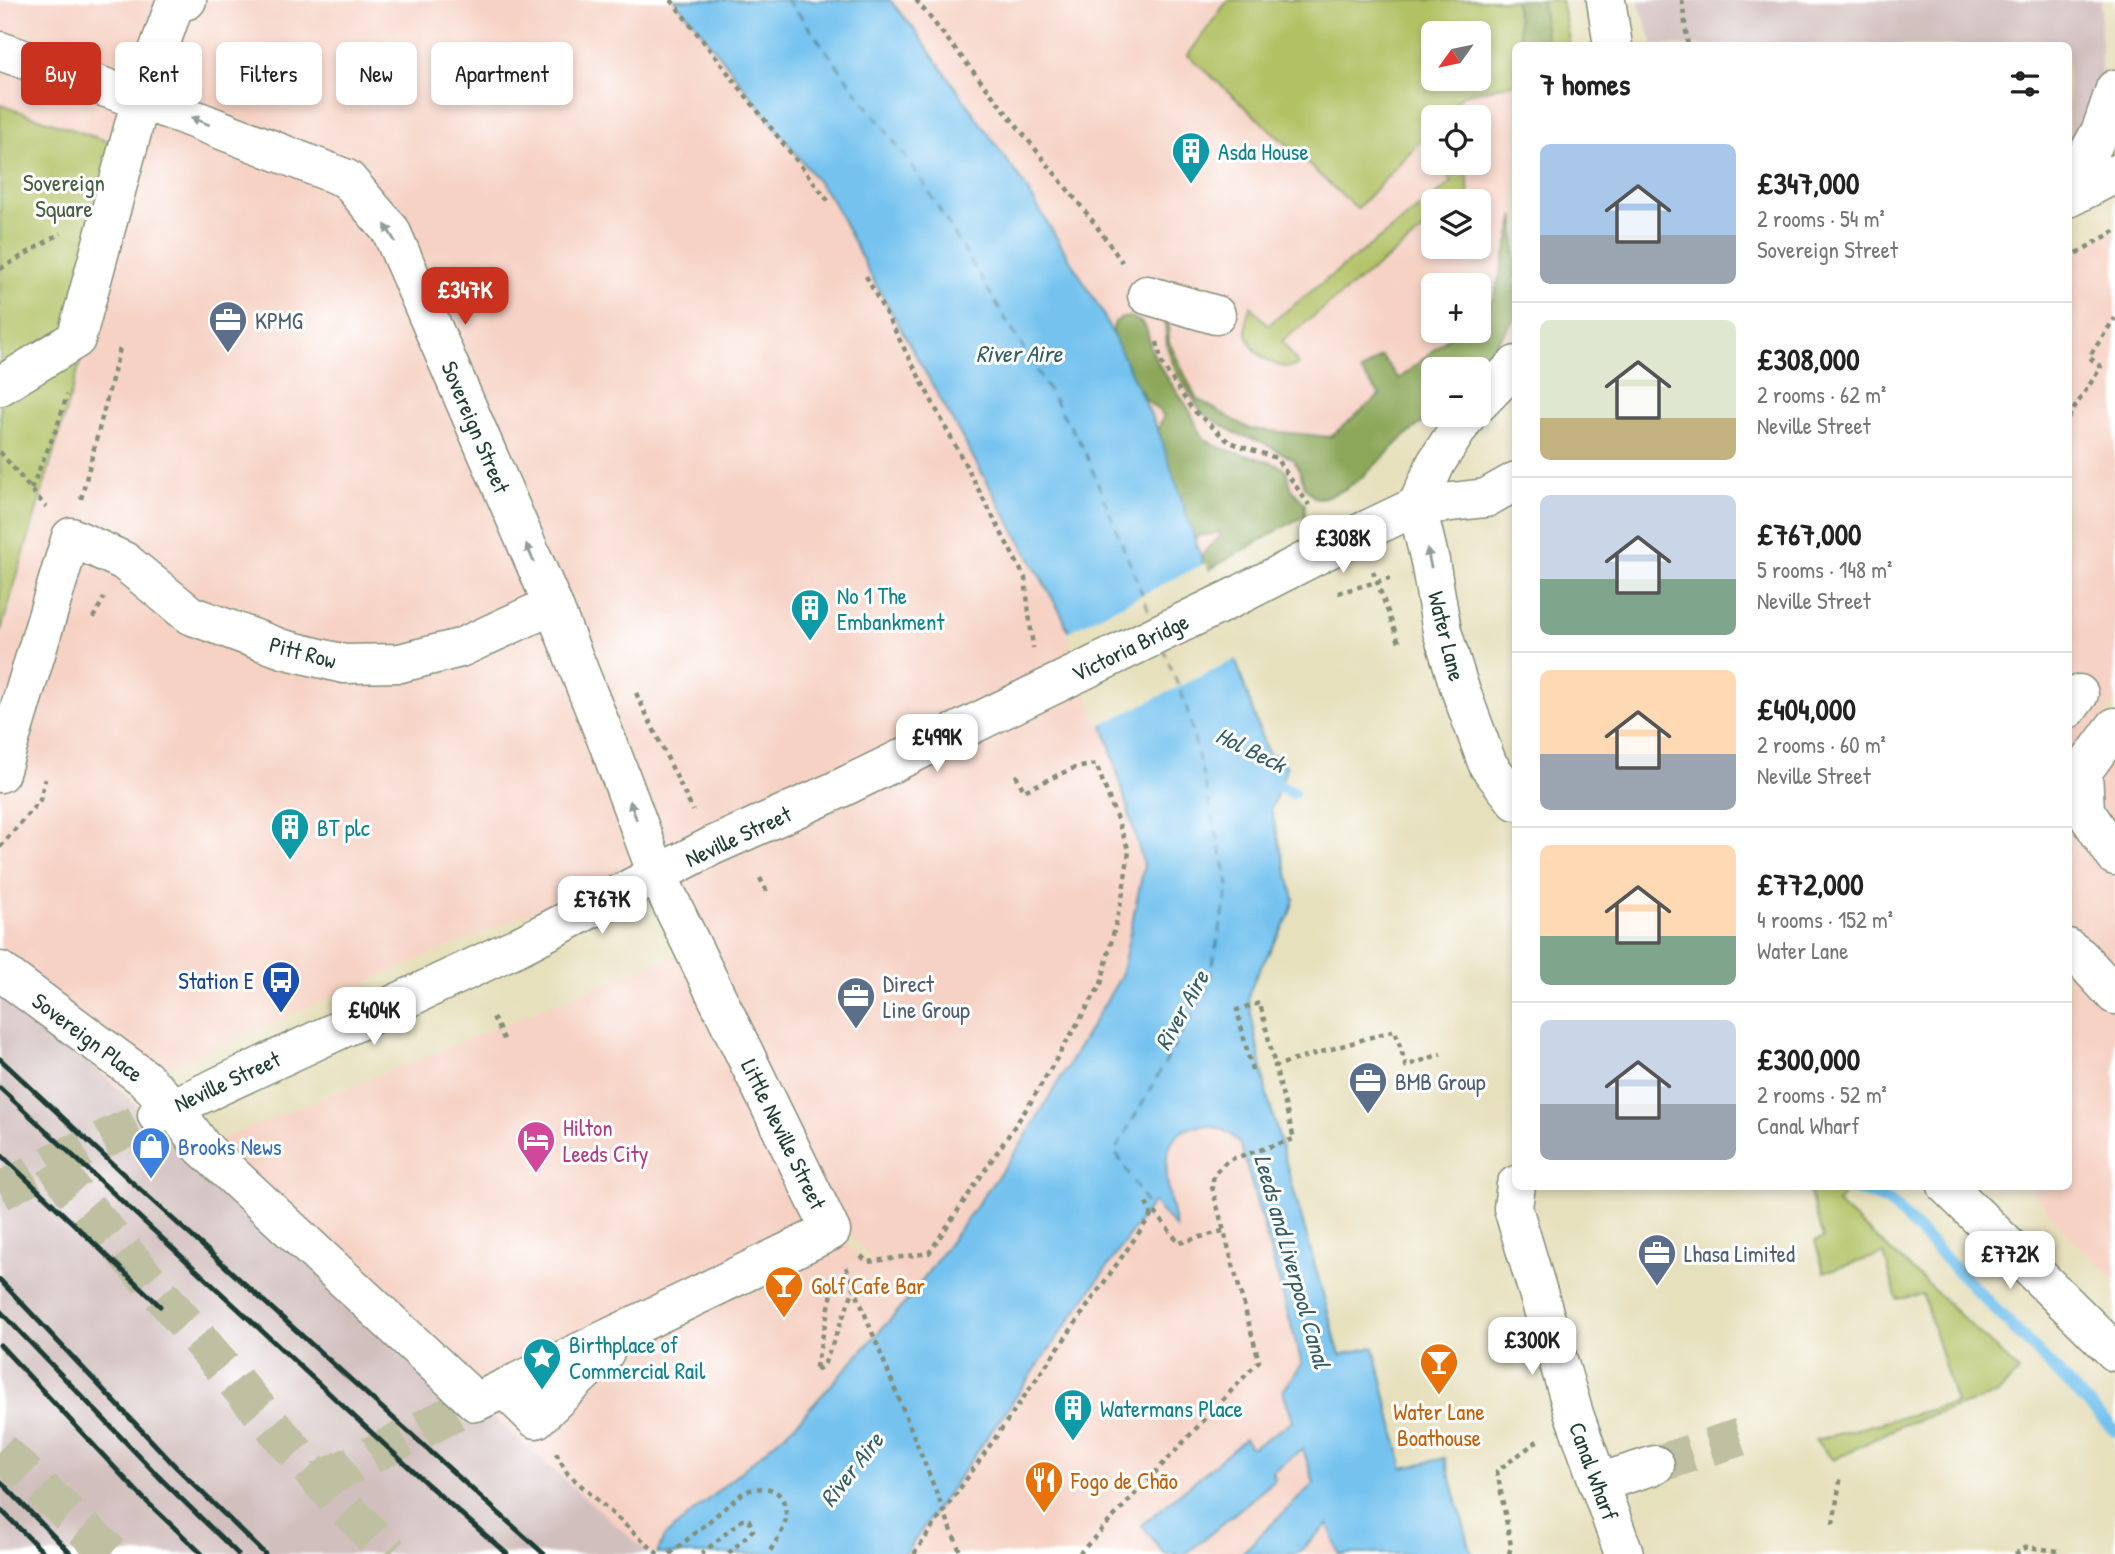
<!DOCTYPE html>
<html lang="en">
<head>
<meta charset="utf-8">
<style>
	:root { --surface:#fff; --page:#f2f2f2; --text:#222; --muted:#767676; --line:#e0e0e0; --accent:#c8321e }
	body { margin:0; font-family:"Patrick Hand",sans-serif; background:var(--page); color:var(--text); height:100vh; display:flex; flex-direction:column; font-size:26px; white-space:nowrap }
	* { box-sizing:border-box; margin:0 }
	p { font-size:23px; color:var(--muted) }
	.icon { flex:none; width:38px; height:38px; fill:none; stroke:currentColor; stroke-width:2; stroke-linecap:round; stroke-linejoin:round }
	.map { position:relative; flex:1; overflow:hidden }
	.sheet { position:absolute; left:1512px; top:42px; width:560px; height:1148px; display:flex; flex-direction:column; background:var(--surface); border-radius:10px; box-shadow:0 4px 10px #0003 }
	.sheet>* { flex:none }
	.guide { position:absolute; left:21px; top:42px; width:665px; height:63px; display:flex; gap:14px }
	.needle { width:46px; rotate:237deg }
	.fabs { position:absolute; left:1421px; top:21px; display:grid; gap:14px }
	.fabs a { display:grid; place-items:center; width:70px; height:70px; border-radius:10px; background:var(--surface); box-shadow:0 4px 10px #0003; font-size:35px }
	.price { position:absolute; translate:-50% -60px; padding:0 16px; border-radius:14px; background:#fff; color:#222; font-size:23px; line-height:46px; filter:drop-shadow(0 2px 4px #0008) }
	.price::after { content:''; position:absolute; left:50%; top:42px; width:21px; height:16px; margin-left:-10px; background:inherit; clip-path:polygon(0 0,100% 0,50% 100%) }
	.price.selected { background:var(--accent); color:#fff }
	ul { padding:0; list-style:none }
	li { display:flex; align-items:center; gap:21px; height:175px; padding:0 28px }
	li+li { border-top:2px solid var(--line) }
	li span { display:grid; place-items:center; flex:none; width:196px; height:140px; border-radius:10px; color:#555 }
	li>.icon { margin-inline-start:auto }
	span .icon { width:84px; height:84px; fill:#fffc; stroke-width:1 }
	li b { font-size:30px }
	h2 { display:flex; justify-content:space-between; align-items:center; height:84px; padding:0 28px; font-size:30px }
	.pill { padding:0 24px; border-radius:10px; background:var(--surface); box-shadow:0 4px 10px #0003; font-size:24px; line-height:63px }
	.pill.selected { background:var(--accent); color:#fff }
	.map>svg:first-child { display:block }
	.built { fill:#f6d2c4; fill-rule:evenodd }
	.industrial { fill:#d1bfbe }
	.green { fill:#b1c164; stroke:#687f4c; stroke-width:2; fill-rule:evenodd }
	.forest { fill:#8ca75a; stroke:#567247; stroke-width:2 }
	.water { fill:#74c2ef; stroke:#4a8092; stroke-width:2 }
	.pier { fill:#e7e0bd }
	.lines { fill:none; stroke-linecap:round; stroke-linejoin:round }
	.stream { stroke:#74c2ef; stroke-width:12 }
	.ferry { stroke:#345e63; stroke-width:2; stroke-dasharray:9 7; stroke-linecap:butt }
	.minor-tunnel { stroke:#bfbfa2; stroke-width:38; stroke-dasharray:38 19; stroke-linecap:butt }
	.minor-casing { stroke:#838e78; stroke-width:41 }
	.major-casing { stroke:#838e78; stroke-width:41 }
	.path { stroke:#838e78; stroke-width:4.5; stroke-dasharray:5 5; stroke-linecap:butt }
	.minor { stroke:#fff; stroke-width:38 }
	.major { stroke:#fff; stroke-width:38 }
	.rail { stroke:#1f3d34; stroke-width:5 }
	.oneway { fill:#8f9e9a }
	.labels { text-anchor:middle; dominant-baseline:central; stroke-width:6; stroke-linejoin:round; paint-order:stroke }
	.culture-label { font-size:23px; fill:#0d838f; stroke:#fff; text-anchor:start }
	.park-label { font-size:23px; fill:#445e40; stroke:#fff }
	.service-label { font-size:23px; fill:#4e5e75; stroke:#fff; text-anchor:start }
	.street-label { font-size:23px; fill:#1f3d34; stroke:#fff }
	.transit-label { font-size:23px; fill:#164399; stroke:#fff; text-anchor:end }
	.hotel-label { font-size:23px; fill:#b23c85; stroke:#fff; text-anchor:start }
	.shop-label { font-size:23px; fill:#366cbe; stroke:#fff; text-anchor:start }
	.food-label { font-size:23px; fill:#c56008; stroke:#fff; text-anchor:start }
	.water-label { font-size:24px; font-style:italic; fill:#345e63; stroke:#fff }
</style>
</head>
<body>
<div class="map">
<svg width="2115" height="1554" viewBox="0 0 2115 1554">
	<rect width="100%" height="100%" fill="#fff"/>
	<filter id="ink" filterUnits="userSpaceOnUse"><feTurbulence type="fractalNoise" baseFrequency=".0143" numOctaves="2"/><feDisplacementMap in="SourceGraphic" scale="14" xChannelSelector="R" yChannelSelector="G"/><feConvolveMatrix kernelMatrix="1 2 1 2 8 2 1 2 1" color-interpolation-filters="sRGB"/></filter>
	<filter id="wash" filterUnits="userSpaceOnUse"><feTurbulence type="fractalNoise" baseFrequency=".00686" numOctaves="4" result="noise"/><feDisplacementMap in="SourceGraphic" scale="28" xChannelSelector="R" yChannelSelector="G"/><feGaussianBlur stdDeviation="1.57" result="paint"/><feColorMatrix in="noise" values="0 0 0 0 0 0 0 0 0 0 0 0 0 0 0 0 0 1.4 0 .05"/><feComposite in="paint" operator="in"/></filter>
	<g filter="url(#wash)">
		<rect width="100%" height="100%" fill="#e7e0bd"/>
		<g class="built">
			<path d="M0,0H674L693,21L832,200L870,274L1063,617L1109,743L1144,866L1121,976L1110,994L1226,1131L1236,1138L1241,1146L1302,1364L1303,1449L1339,1554H176L831,1231L868,1262L873,1261L837,1221L477,1393L202,1147L710,941L670,852L118,1089L0,994Z"/>
			<path d="M890,0H1553L1516,46L1515,334L1479,370L1433,369V408L1231,536L1205,565L1158,430L1102,312L1023,183L914,29ZM1433,33H1479V79H1433ZM1433,117H1479V163H1433ZM1433,201H1479V247H1433ZM1433,285H1479V331H1433Z"/>
			<path d="M2115,231V701L2091,736L2115,758V1282L2065,1232L2029,1187L2068,1186L2069,254Z"/>
		</g>
		<g class="industrial">
			<path d="M1638,0H2101V93L2069,153L2068,46L1653,45Z"/>
			<path d="M0,991L62,1039L649,1554H0Z"/>
		</g>
		<g class="green">
			<path d="M1228,0H1561L1570,45L1516,46L1515,83L1463,95L1442,117H1433V127L1357,209L1188,55ZM1433,33H1479V79H1433Z"/>
			<path d="M0,105L142,153L0,634Z"/>
			<path d="M1440,163H1467L1469,201H1433V229L1430,225L1282,341L1299,365C1287,369 1279,367 1267,360C1247,348 1241,327 1251,306L1268,325L1452,182Z"/>
			<path d="M1808,1187H1849L1837,1203L1920,1277L2019,1371L1998,1394L1902,1425L1833,1460L1815,1440L1956,1403L1923,1295L1897,1299L1884,1254L1824,1272L1815,1241L1823,1239Z"/>
		</g>
		<g class="forest">
			<path d="M1515,0H1542L1547,45H1521Z"/>
			<path d="M1515,216V319L1476,369H1433V414C1422,423 1410,432 1399,442C1377,462 1348,498 1315,498L1304,486L1300,470L1293,459L1262,442L1237,434L1202,413L1176,371L1167,347L1165,322H1169V342L1196,398L1250,429L1330,437L1380,395L1361,372L1381,356L1399,379L1456,331H1479V311L1494,298Z"/>
			<path d="M1131,317C1136,320 1141,321 1144,325C1150,333 1148,343 1152,351C1161,373 1178,391 1190,411C1194,419 1197,429 1202,436C1219,455 1263,454 1286,470L1292,490L1305,504V515L1198,576C1196,560 1207,547 1220,537L1219,531L1211,535H1199L1189,544L1155,436L1164,415L1146,400L1115,347L1113,328L1115,322L1122,318Z"/>
		</g>
		<path class="water" d="M674,0H890L914,29L1023,183L1102,312L1158,430L1265,747L1270,755H1275L1287,767L1271,810L1294,899L1289,916L1255,978L1248,998L1267,1095L1340,1355L1374,1347L1403,1468L1445,1458L1472,1554H1339L1328,1524L1297,1554H1241L1314,1483L1303,1449L1272,1472L1275,1480L1186,1554H1164L1142,1525L1245,1439L1252,1448L1293,1421L1283,1391L1302,1364L1241,1146C1233,1133 1219,1126 1204,1126C1147,1127 1170,1195 1176,1228L1153,1202L905,1554H657L664,1537L795,1425L907,1301L1022,1143L1121,976L1144,866L1109,743L1063,617L870,274L832,200L693,21Z"/>
		<path class="pier" d="M1206,563L1238,658L1099,726L1065,633Z"/>
		<g class="lines">
			<g class="stream">
				<path d="M1265,779L1293,793"/>
				<path d="M1850,1187L1889,1201L2115,1431"/>
			</g>
			<g class="ferry">
				<path d="M786,0L799,14L918,174L1084,449L1151,616"/>
				<path d="M1146,1203L1115,1151L1208,988L1229,885L1186,705L1164,651"/>
			</g>
		</g>
	</g>
	<g filter="url(#ink)">
		<g class="lines">
			<g class="minor-tunnel">
				<path d="M54,1162L74,1193L320,1481L390,1554"/>
				<path d="M0,1192L54,1162L157,1115"/>
				<path d="M0,1450L111,1554"/>
				<path d="M1655,1465L1740,1437"/>
				<path d="M320,1481L476,1402"/>
			</g>
			<g class="minor-casing">
				<g id="minor">
					<path d="M0,51L178,113L347,179L391,231L553,605L613,756L657,874L831,1231L476,1402L202,1147L173,1107L144,1078L0,971"/>
					<path d="M2068,191L2101,130L2115,89"/>
					<path d="M1147,295L1216,315"/>
					<path d="M0,386L76,339L141,99L175,3L187,0"/>
					<path d="M1479,403L1516,365"/>
					<path d="M1467,415L1436,463L1417,506L1430,561L1442,631L1459,686L1488,765L1516,801"/>
					<path d="M2068,709L2079,694"/>
					<path d="M2115,727L2083,771L2085,811L2115,856"/>
					<path d="M0,773L71,537L124,561L190,615L283,649L344,664L400,663L460,648L553,605"/>
					<path d="M2068,948L2079,956L2115,995"/>
					<path d="M157,1115L519,946L712,846L833,792L1243,593L1356,535L1417,506L1486,498L1516,481"/>
					<path d="M1516,1185L1513,1208L1574,1414L1624,1554"/>
					<path d="M1947,1186L2115,1352"/>
					<path d="M505,1389L536,1419L605,1352"/>
					<path d="M1598,1483L1655,1465"/>
				</g>
			</g>
			<g class="major-casing">
				<g id="major">
					<path d="M1606,0L1613,46"/>
					<path d="M2068,198L2115,174"/>
				</g>
			</g>
			<g class="path">
				<path d="M671,0L829,202"/>
				<path d="M916,0L1092,220L1122,262"/>
				<path d="M1682,0L1688,46"/>
				<path d="M2068,258L2115,231"/>
				<path d="M0,269L61,233"/>
				<path d="M866,276L1025,578L1033,648"/>
				<path d="M1157,342L1162,364L1191,408L1229,442L1276,458L1309,505"/>
				<path d="M2068,418L2101,367L2089,357L2115,318"/>
				<path d="M0,452L46,507"/>
				<path d="M31,489L57,427L67,395"/>
				<path d="M81,499L120,348"/>
				<path d="M1373,571L1399,642"/>
				<path d="M1338,593L1390,578"/>
				<path d="M93,618L104,598"/>
				<path d="M636,693L693,811"/>
				<path d="M0,847L40,800L45,779"/>
				<path d="M760,878L767,892"/>
				<path d="M493,1017L506,1043"/>
				<path d="M1252,1070L1237,1010L1260,1003L1275,1066"/>
				<path d="M1146,1203L1151,1214"/>
				<path d="M861,1256L868,1262L929,1253L1029,1105L1101,984L1122,898L1129,851L1096,764L1071,769L1024,791L1015,773"/>
				<path d="M846,1267L961,1554"/>
				<path d="M836,1275L815,1371L824,1365L854,1289"/>
				<path d="M556,1453L567,1473L658,1554"/>
				<path d="M1833,1524L1841,1475"/>
				<path d="M670,1554L744,1492C762,1486 780,1485 785,1507C785,1509 787,1516 786,1518C785,1530 774,1544 768,1554"/>
				<path d="M701,1554L742,1520H749L753,1530L728,1554"/>
				<path d="M914,1554L1154,1211L1179,1243L1223,1231"/>
				<path d="M1079,1554L1259,1361L1212,1187L1214,1174L1228,1160L1294,1139L1275,1066L1395,1030L1406,1066L1441,1054"/>
				<path d="M1509,1554L1511,1546L1497,1471L1540,1439"/>
				<path d="M2015,1554L2027,1547L2058,1551"/>
			</g>
			<use href="#minor" class="minor"/>
			<use href="#major" class="major"/>
			<g class="rail">
				<path d="M0,1059L134,1184L544,1554"/>
				<path d="M0,1088L427,1484L507,1554"/>
				<path d="M0,1154L160,1306"/>
				<path d="M0,1280L177,1468L265,1554"/>
				<path d="M0,1311L162,1480L238,1554"/>
				<path d="M0,1345L144,1499L202,1554"/>
				<path d="M0,1481L71,1554"/>
				<path d="M0,1509L45,1554"/>
			</g>
		</g>
		<defs><path id="oneway-solid" d="M-6-.8H1V-3.2L6.5 0L1 3.2V.8H-6Z" transform="scale(1.75)"/></defs>
		<g class="oneway">
			<use href="#oneway-solid" transform="translate(200 121) rotate(-158)"/>
			<use href="#oneway-solid" transform="translate(390 233) rotate(-121)"/>
			<use href="#oneway-solid" transform="translate(530 553) rotate(-113)"/>
			<use href="#oneway-solid" transform="translate(1429 558) rotate(-102)"/>
			<use href="#oneway-solid" transform="translate(633 810) rotate(-110)"/>
		</g>
	</g>
	<defs>
		<g id="building-pin" transform="scale(2.0125)"><path d="M0 17L-7.5 6A9.5 9.5 0 1 1 7.5 6Z" fill="#0f9aa8" stroke="#fff"/><path d="M-4-6H4V6H1V3H-1V6H-4ZM-2.5-4.3h1.7v1.8h-1.7ZM.8-4.3h1.7v1.8H.8ZM-2.5-1h1.7V.8h-1.7ZM.8-1h1.7V.8H.8Z" fill="#fff"/></g>
		<g id="office-pin" transform="scale(2.0125)"><path d="M0 17L-7.5 6A9.5 9.5 0 1 1 7.5 6Z" fill="#5c6f8a" stroke="#fff"/><path d="M-6-3h4V-5.5h4V-3h4V5H-6ZM-1-4.5V-3h2v-1.5ZM-6 0V1H6V0Z" fill="#fff"/></g>
		<g id="bus-pin" transform="scale(2.0125)"><path d="M0 17L-7.5 6A9.5 9.5 0 1 1 7.5 6Z" fill="#1a4fb4" stroke="#fff"/><path d="M-5-6H5V4H4V6H2V4H-2V6H-4V4H-5ZM-3.5-4V0h7V-4ZM-3.5 1.2v1.5H-2V1.2ZM2 1.2v1.5H3.5V1.2Z" fill="#fff"/></g>
		<g id="hotel-pin" transform="scale(2.0125)"><path d="M0 17L-7.5 6A9.5 9.5 0 1 1 7.5 6Z" fill="#d1479c" stroke="#fff"/><path d="M-6-4.5h1.5V1H6V5H4.5V3h-9V5H-6ZM-4 0a1.8 1.8 0 1 1 3.6 0ZM.5 0V-2.5h3Q6-2.5 6 0Z" fill="#fff"/></g>
		<g id="shop-pin" transform="scale(2.0125)"><path d="M0 17L-7.5 6A9.5 9.5 0 1 1 7.5 6Z" fill="#3f7fe0" stroke="#fff"/><path d="M-5-2.5h2.3a2.7 3.5 0 0 1 5.4 0H5L5.5 6h-11ZM-1.5-2.5h3a1.5 2.3 0 0 0-3 0Z" fill="#fff"/></g>
		<g id="bar-pin" transform="scale(2.0125)"><path d="M0 17L-7.5 6A9.5 9.5 0 1 1 7.5 6Z" fill="#e8710a" stroke="#fff"/><path d="M-6-5H6L.8 .8V4.5H3.5V6h-7V4.5H-.8V.8Z" fill="#fff"/></g>
		<g id="sight-pin" transform="scale(2.0125)"><path d="M0 17L-7.5 6A9.5 9.5 0 1 1 7.5 6Z" fill="#0f9aa8" stroke="#fff"/><path d="M0-6L1.8-2.2L6-1.7L2.9 1.2L3.7 5.4L0 3.3L-3.7 5.4L-2.9 1.2L-6-1.7L-1.8-2.2Z" fill="#fff"/></g>
		<g id="restaurant-pin" transform="scale(2.0125)"><path d="M0 17L-7.5 6A9.5 9.5 0 1 1 7.5 6Z" fill="#e8710a" stroke="#fff"/><path d="M-5-6h1v4h1v-4h1v4h1v-4h1v5L-1.5 .5V6h-2V.5L-5-1ZM5-6V6H3V1.5H1.5Q1.5-4 5-6Z" fill="#fff"/></g>
	</defs>
	<g fill-rule="evenodd">
		<use href="#building-pin" x="1191" y="151"/>
		<use href="#office-pin" x="228" y="320"/>
		<use href="#building-pin" x="810" y="608"/>
		<use href="#building-pin" x="290" y="827"/>
		<use href="#bus-pin" x="281" y="980"/>
		<use href="#office-pin" x="856" y="996"/>
		<use href="#office-pin" x="1368" y="1081"/>
		<use href="#hotel-pin" x="536" y="1140"/>
		<use href="#shop-pin" x="151" y="1146"/>
		<use href="#office-pin" x="1657" y="1253"/>
		<use href="#bar-pin" x="784" y="1285"/>
		<use href="#sight-pin" x="542" y="1357"/>
		<use href="#bar-pin" x="1439" y="1362"/>
		<use href="#building-pin" x="1073" y="1408"/>
		<use href="#restaurant-pin" x="1044" y="1480"/>
	</g>
	<g class="labels">
		<g class="culture-label">
			<text x="1218" y="151">Asda House</text>
			<text x="837" y="595">No 1 The<tspan x="837" dy="26">Embankment</tspan></text>
			<text x="317" y="827">BT plc</text>
			<text x="569" y="1344">Birthplace of<tspan x="569" dy="26">Commercial Rail</tspan></text>
			<text x="1100" y="1408">Watermans Place</text>
		</g>
		<g class="park-label">
			<text x="64" y="182">Sovereign<tspan x="64" dy="26">Square</tspan></text>
		</g>
		<g class="service-label">
			<text x="255" y="320">KPMG</text>
			<text x="883" y="983">Direct<tspan x="883" dy="26">Line Group</tspan></text>
			<text x="1395" y="1081">BMB Group</text>
			<text x="1684" y="1253">Lhasa Limited</text>
		</g>
		<g class="street-label">
			<text transform="translate(476 427) rotate(67)">Sovereign Street</text>
			<text transform="translate(1447 636) rotate(76)">Water Lane</text>
			<text transform="translate(1130 647) rotate(-26)">Victoria Bridge</text>
			<text transform="translate(303 652) rotate(15)">Pitt Row</text>
			<text transform="translate(738 836) rotate(-25)">Neville Street</text>
			<text transform="translate(88 1037) rotate(37)">Sovereign Place</text>
			<text transform="translate(227 1081) rotate(-25)">Neville Street</text>
			<text transform="translate(784 1134) rotate(64)">Little Neville Street</text>
			<text transform="translate(1594 1471) rotate(70)">Canal Wharf</text>
		</g>
		<g class="transit-label">
			<text x="254" y="980">Station E</text>
		</g>
		<g class="hotel-label">
			<text x="563" y="1127">Hilton<tspan x="563" dy="26">Leeds City</tspan></text>
		</g>
		<g class="shop-label">
			<text x="178" y="1146">Brooks News</text>
		</g>
		<g class="food-label">
			<text x="811" y="1285">Golf Cafe Bar</text>
			<text x="1439" y="1411" text-anchor="middle">Water Lane<tspan x="1439" dy="26">Boathouse</tspan></text>
			<text x="1071" y="1480">Fogo de Chão</text>
		</g>
		<g class="water-label">
			<text x="1019" y="353">River Aire</text>
			<text transform="translate(1251 749) rotate(26)">Hol Beck</text>
			<text transform="translate(1181 1010) rotate(-61)">River Aire</text>
			<text transform="translate(1293 1261) rotate(74)">Leeds and Liverpool Canal</text>
			<text transform="translate(851 1469) rotate(-52)">River Aire</text>
		</g>
	</g>
</svg>
<div class="fabs">
<a><svg class="needle" viewBox="-14 -14 28 28"><path d="M0-13l5 13h-10z" fill="#e53935"/><path d="M0 13l5-13h-10z" fill="#767676"/></svg></a>
<a><svg class="icon" aria-label="locate" viewBox="0 0 24 24"><circle cx="12" cy="12" r="6"/><path d="M12 2v4M12 18v4M2 12h4M18 12h4"/></svg></a>
<a><svg class="icon" aria-label="layers" viewBox="0 0 24 24"><path d="M12 4l9 5-9 5-9-5zM3 14l9 5 9-5"/></svg></a>
<a>+</a>
<a>−</a>
</div>
<b class="price selected" style="left:465px;top:327px">£347K</b>
<b class="price" style="left:1343px;top:575px">£308K</b>
<b class="price" style="left:937px;top:774px">£499K</b>
<b class="price" style="left:602px;top:936px">£767K</b>
<b class="price" style="left:374px;top:1047px">£404K</b>
<b class="price" style="left:2010px;top:1291px">£772K</b>
<b class="price" style="left:1532px;top:1377px">£300K</b>
<div class="guide">
<a class="pill selected">Buy</a>
<a class="pill">Rent</a>
<a class="pill">Filters</a>
<a class="pill">New</a>
<a class="pill">Apartment</a>
</div>
<section class="sheet">
<h2>7 homes<svg class="icon" aria-label="filters" viewBox="0 0 24 24"><path d="M4 7h16M4 17h16"/><circle cx="9" cy="7" r="2"/><circle cx="15" cy="17" r="2"/></svg></h2>
<ul>
<li><span style="background:linear-gradient(#a9c7e8 65%,#9aa5b1 0)"><svg class="icon" aria-label="home" viewBox="0 0 24 24"><path d="M3 11l9-7 9 7M6 9v11h12V9"/></svg></span><div><b>£347,000</b><p>2 rooms · 54 m²</p><p>Sovereign Street</p></div></li>
<li><span style="background:linear-gradient(#dfe7d0 70%,#c2b280 0)"><svg class="icon" aria-label="home" viewBox="0 0 24 24"><path d="M3 11l9-7 9 7M6 9v11h12V9"/></svg></span><div><b>£308,000</b><p>2 rooms · 62 m²</p><p>Neville Street</p></div></li>
<li><span style="background:linear-gradient(#c9d6e8 60%,#7fa58c 0)"><svg class="icon" aria-label="home" viewBox="0 0 24 24"><path d="M3 11l9-7 9 7M6 9v11h12V9"/></svg></span><div><b>£767,000</b><p>5 rooms · 148 m²</p><p>Neville Street</p></div></li>
<li><span style="background:linear-gradient(#ffd9b3 60%,#9aa5b1 0)"><svg class="icon" aria-label="home" viewBox="0 0 24 24"><path d="M3 11l9-7 9 7M6 9v11h12V9"/></svg></span><div><b>£404,000</b><p>2 rooms · 60 m²</p><p>Neville Street</p></div></li>
<li><span style="background:linear-gradient(#ffd9b3 65%,#7fa58c 0)"><svg class="icon" aria-label="home" viewBox="0 0 24 24"><path d="M3 11l9-7 9 7M6 9v11h12V9"/></svg></span><div><b>£772,000</b><p>4 rooms · 152 m²</p><p>Water Lane</p></div></li>
<li><span style="background:linear-gradient(#c9d6e8 60%,#9aa5b1 0)"><svg class="icon" aria-label="home" viewBox="0 0 24 24"><path d="M3 11l9-7 9 7M6 9v11h12V9"/></svg></span><div><b>£300,000</b><p>2 rooms · 52 m²</p><p>Canal Wharf</p></div></li>
</ul>
</section>
</div>
</body>
</html>
